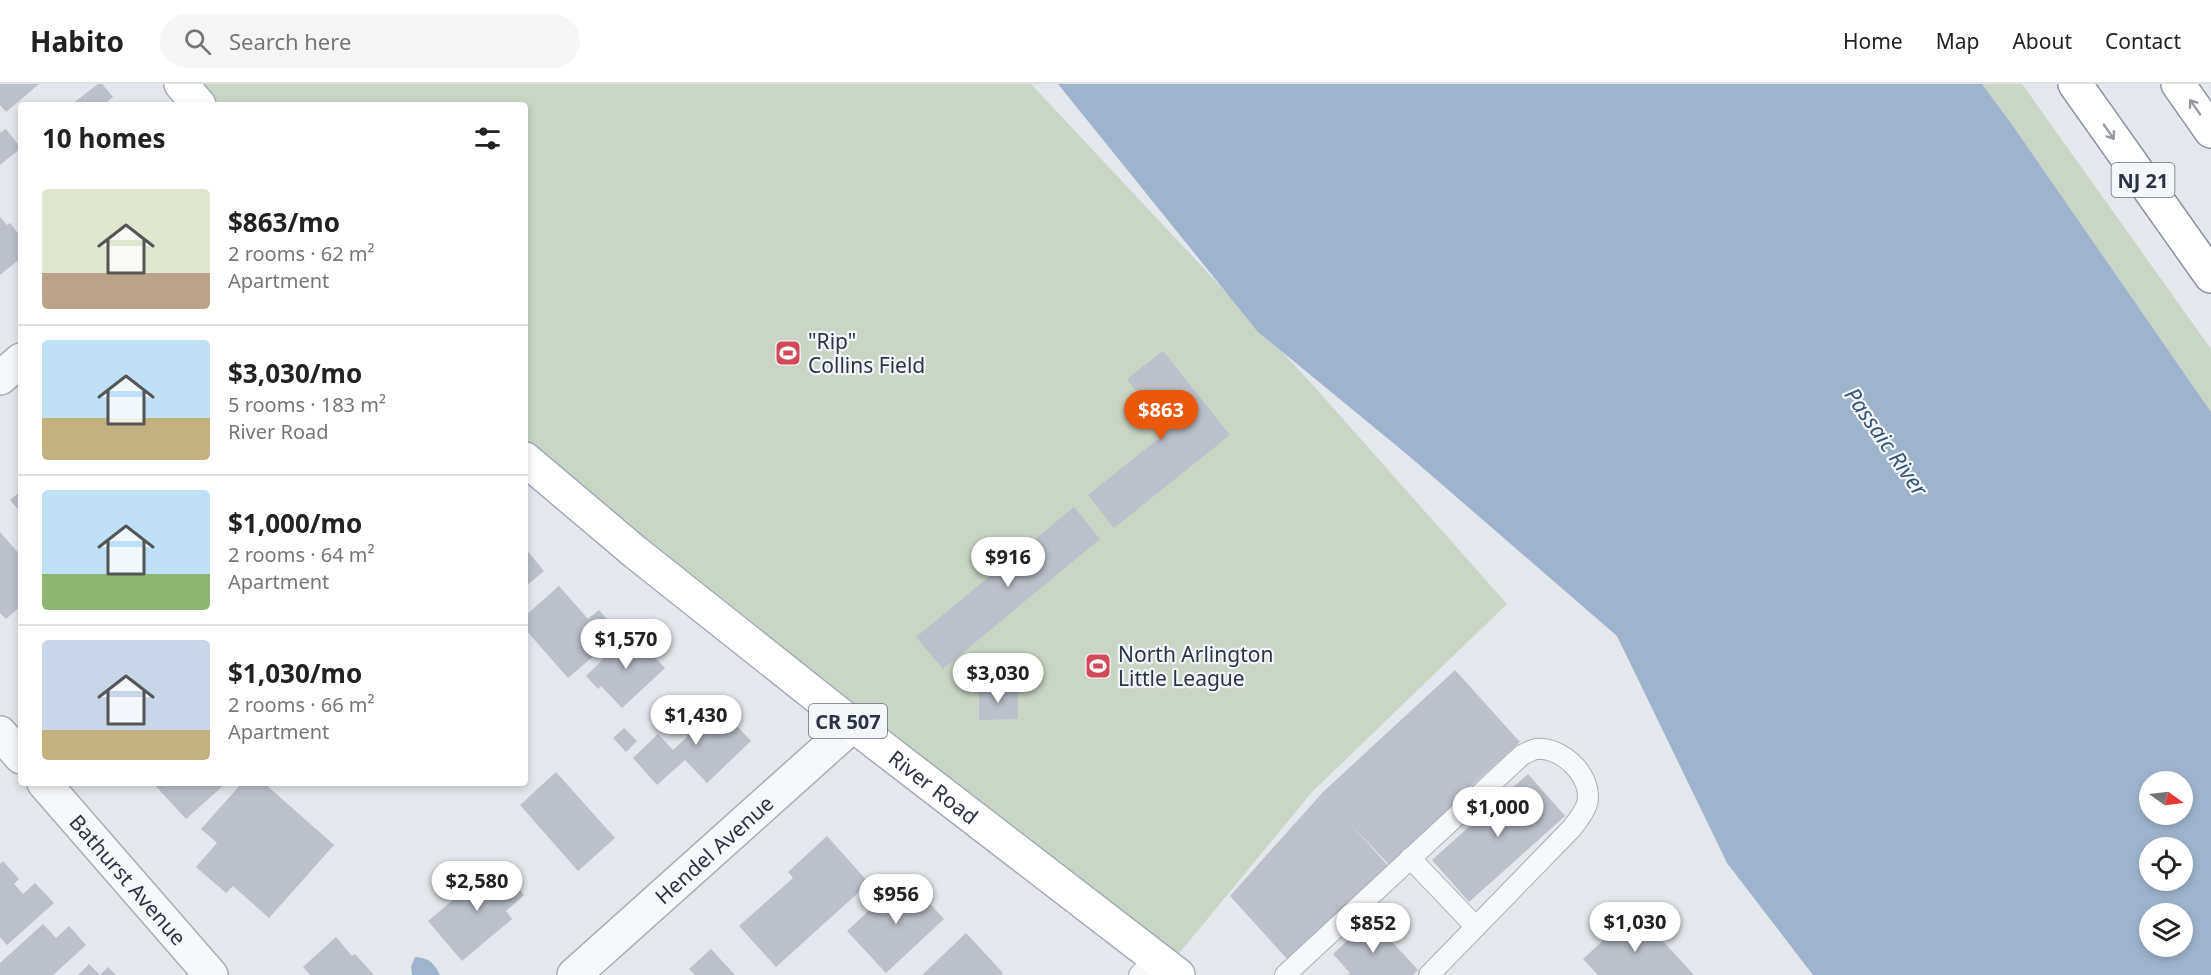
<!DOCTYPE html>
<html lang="en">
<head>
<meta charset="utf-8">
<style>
	:root { --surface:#fff; --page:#f6f6f6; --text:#222; --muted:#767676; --line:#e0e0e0; --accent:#ea580c }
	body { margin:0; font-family:"Noto Sans",sans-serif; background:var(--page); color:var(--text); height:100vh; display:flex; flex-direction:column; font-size:22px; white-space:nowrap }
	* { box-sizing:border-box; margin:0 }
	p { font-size:20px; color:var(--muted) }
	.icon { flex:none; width:33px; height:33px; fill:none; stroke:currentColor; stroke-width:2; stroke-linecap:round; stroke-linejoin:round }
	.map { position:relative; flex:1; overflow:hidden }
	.panel { position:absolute; left:18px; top:18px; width:510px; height:684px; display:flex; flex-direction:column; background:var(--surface); border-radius:6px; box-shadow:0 3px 9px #0003 }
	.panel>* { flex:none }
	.needle { width:39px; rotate:104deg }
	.controls { position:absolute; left:2139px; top:687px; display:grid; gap:12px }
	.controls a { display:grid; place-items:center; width:54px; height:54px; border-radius:50%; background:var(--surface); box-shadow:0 3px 9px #0003; font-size:30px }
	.price { position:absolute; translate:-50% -51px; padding:0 14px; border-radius:21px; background:#fff; color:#222; font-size:20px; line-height:39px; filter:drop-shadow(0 2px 3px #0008) }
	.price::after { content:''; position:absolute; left:50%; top:36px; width:18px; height:14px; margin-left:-9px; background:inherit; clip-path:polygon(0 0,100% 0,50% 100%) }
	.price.on { background:var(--accent); color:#fff }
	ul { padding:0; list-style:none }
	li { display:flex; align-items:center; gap:18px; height:150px; padding:0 24px }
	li+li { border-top:2px solid var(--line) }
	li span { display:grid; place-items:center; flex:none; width:168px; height:120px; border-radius:6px; color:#555 }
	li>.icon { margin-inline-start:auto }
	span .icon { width:72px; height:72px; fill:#fffc; stroke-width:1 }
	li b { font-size:26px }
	h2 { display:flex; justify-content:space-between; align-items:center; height:72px; padding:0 24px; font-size:26px }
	header { display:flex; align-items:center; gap:36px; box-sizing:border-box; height:84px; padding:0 30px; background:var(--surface); border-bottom:2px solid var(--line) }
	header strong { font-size:28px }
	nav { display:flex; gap:33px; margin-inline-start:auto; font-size:21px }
	.search { width:420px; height:54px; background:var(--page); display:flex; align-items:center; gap:15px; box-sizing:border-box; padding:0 21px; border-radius:33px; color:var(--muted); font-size:22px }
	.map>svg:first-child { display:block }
	.green { fill:#c9d6c5 }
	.water { fill:#9fb4cc; fill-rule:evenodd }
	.building { fill:#bbc0ca }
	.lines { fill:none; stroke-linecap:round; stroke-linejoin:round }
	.lane-casing { stroke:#a9aeb7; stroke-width:22 }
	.street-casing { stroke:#a9aeb7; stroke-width:36 }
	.primary-casing { stroke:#a3abb8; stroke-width:36 }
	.highway-casing { stroke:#8b94a3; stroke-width:36 }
	.lane { stroke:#f7f8fa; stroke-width:20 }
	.street { stroke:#f7f8fa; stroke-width:33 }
	.primary { stroke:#fff; stroke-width:33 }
	.highway { stroke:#fff; stroke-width:33 }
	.oneway { stroke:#959aa2 }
	.labels { text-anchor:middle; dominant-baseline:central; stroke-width:4.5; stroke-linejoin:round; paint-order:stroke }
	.shield { fill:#f4f6f9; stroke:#676e7b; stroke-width:1.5 }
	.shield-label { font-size:20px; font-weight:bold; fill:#2b3445 }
	.poi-label { font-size:21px; fill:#2b3445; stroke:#f4f6f9; text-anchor:start }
	.street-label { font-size:21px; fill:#2b3445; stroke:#f4f6f9 }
	.water-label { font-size:22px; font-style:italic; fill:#34527a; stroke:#f4f6f9 }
</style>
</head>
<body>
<header>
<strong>Habito</strong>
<div class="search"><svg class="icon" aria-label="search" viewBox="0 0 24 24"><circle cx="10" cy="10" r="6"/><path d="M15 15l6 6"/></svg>Search here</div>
<nav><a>Home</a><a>Map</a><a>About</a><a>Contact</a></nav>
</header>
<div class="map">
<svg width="2211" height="891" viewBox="0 0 2211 891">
	<rect width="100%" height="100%" fill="#e4e7ec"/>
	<g class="green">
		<path d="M181,0H1031L1312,300L1507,520L1312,708L1168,883L525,375V21H199Z"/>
		<path d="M1982,0H2022L2211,265V328L2013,42Z"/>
	</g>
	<g class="water">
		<path d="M1058,0H1982L2013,42L2211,328V891H1813L1727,779L1617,552L1409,372L1258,248ZM2150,698H2182V730H2150ZM2150,764H2182V796H2150ZM2150,830H2182V862H2150Z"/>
		<path d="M415,873C429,874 433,878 440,891H412L411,883Z"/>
	</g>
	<g class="building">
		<path d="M0,0H39L6,28L0,21Z"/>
		<path d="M98,0H102L113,13L107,18L109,21H71Z"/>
		<path d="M6,45L21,64L0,81V49Z"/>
		<path d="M0,133L7,141L10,139L21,153V174L0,191Z"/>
		<path d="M1163,267L1230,351L1114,444L1088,411L1168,347L1127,295Z"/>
		<path d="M21,407V429L10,416Z"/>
		<path d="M1074,423L1100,455L943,585L916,553Z"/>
		<path d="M0,448L21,472V522L6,535L0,529Z"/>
		<path d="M525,464L544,487L525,503Z"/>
		<path d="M559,502L588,535L599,526L622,553L606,567L603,564L568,594L525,545V532Z"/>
		<path d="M631,548L665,584L622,624L601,602L598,605L586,592Z"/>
		<path d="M1455,586L1520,658L1468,705L1472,710L1391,783L1349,738L1389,783L1288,876L1230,812L1323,708Z"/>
		<path d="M1018,603V635L979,636V604Z"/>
		<path d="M706,613L717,625L719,623L751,657L707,699L685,676L657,701L633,674L658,650L673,666L688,652L681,645L689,638L696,645L703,637L692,626Z"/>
		<path d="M624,644L637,657L626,668L613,654Z"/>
		<path d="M556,688L615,754L578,787L520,721Z"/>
		<path d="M1528,690L1565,732L1469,818L1432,776Z"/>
		<path d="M153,699H226L186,735Z"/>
		<path d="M242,699H264L334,761L269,834L233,802L226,809L196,783L217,759L201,745Z"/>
		<path d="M827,752L869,799L776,883L739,842L793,794L788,788Z"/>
		<path d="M3,777L19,795L14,800L23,810L35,799L54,819L7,861L0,853V780Z"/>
		<path d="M497,779L524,811L506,827L512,835L462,877L428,837Z"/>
		<path d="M905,793L944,835L886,889L847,847Z"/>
		<path d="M1635,827L1694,891H1598L1583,875Z"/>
		<path d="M1371,835L1418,886L1413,891H1347L1350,889L1333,870Z"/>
		<path d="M43,840L56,854L69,842L86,861L53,891H0V879Z"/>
		<path d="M966,849L1003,889L1001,891H922Z"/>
		<path d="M336,853L352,872L355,870L374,891H310L303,883Z"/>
		<path d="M711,865L735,891H695L689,885Z"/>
		<path d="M89,880L100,891L108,883L116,891H78Z"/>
	</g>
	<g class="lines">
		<g class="lane-casing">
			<g id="lane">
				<path d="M1410,774L1476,843"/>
				<path d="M1139,891L1156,874"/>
				<path d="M1285,891L1522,671C1527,669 1531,666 1536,665C1562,662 1594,693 1587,720C1584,729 1578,736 1572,744L1429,891"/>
			</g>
		</g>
		<g class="street-casing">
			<g id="street">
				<path d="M0,294L21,276"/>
				<path d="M0,649L21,673"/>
				<path id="s1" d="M44,699L211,891"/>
				<path id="s2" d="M574,891L853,641"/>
			</g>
		</g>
		<g class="primary-casing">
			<g id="primary">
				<path d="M181,0L199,21"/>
				<path id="s3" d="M525,375L635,468L853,641L1178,891"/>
			</g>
		</g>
		<g class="highway-casing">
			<g id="highway">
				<path d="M2075,0L2211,192"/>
				<path d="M2178,0L2211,47"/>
			</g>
		</g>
		<use href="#lane" class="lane"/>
		<use href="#street" class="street"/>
		<use href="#primary" class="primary"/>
		<use href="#highway" class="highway"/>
	</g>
	<defs><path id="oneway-shaft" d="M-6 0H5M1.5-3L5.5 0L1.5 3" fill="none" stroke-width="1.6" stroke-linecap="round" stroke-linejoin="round" transform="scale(1.5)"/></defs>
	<g class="oneway">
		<use href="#oneway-shaft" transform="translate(2195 23) rotate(-125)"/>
		<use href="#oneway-shaft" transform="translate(2109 48) rotate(55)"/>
	</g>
	<defs>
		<g id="stadium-square" transform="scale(1.35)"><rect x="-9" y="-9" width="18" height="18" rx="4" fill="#d1495b" stroke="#f4f6f9"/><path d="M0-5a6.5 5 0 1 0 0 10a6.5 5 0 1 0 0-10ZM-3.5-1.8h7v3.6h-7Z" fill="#fff"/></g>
	</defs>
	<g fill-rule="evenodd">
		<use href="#stadium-square" x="788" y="269"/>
		<use href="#stadium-square" x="1098" y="582"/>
	</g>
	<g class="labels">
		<g class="shield">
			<rect x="2111.5" y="79" width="63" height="34" rx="4.5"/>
			<rect x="809" y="620" width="78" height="34" rx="4.5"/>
		</g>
		<g class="shield-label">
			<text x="2143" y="96">NJ 21</text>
			<text x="848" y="637">CR 507</text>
		</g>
		<g class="poi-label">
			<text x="808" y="257">"Rip"<tspan x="808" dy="24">Collins Field</tspan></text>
			<text x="1118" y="570">North Arlington<tspan x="1118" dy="24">Little League</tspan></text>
		</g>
		<g class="street-label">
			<text stroke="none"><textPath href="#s3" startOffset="524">River Road</textPath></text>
			<text stroke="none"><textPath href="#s2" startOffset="188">Hendel Avenue</textPath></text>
			<text stroke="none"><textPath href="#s1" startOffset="128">Bathurst Avenue</textPath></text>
		</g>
		<g class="water-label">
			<text transform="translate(1887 357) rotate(55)">Passaic River</text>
		</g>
	</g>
</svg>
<div class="controls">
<a><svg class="needle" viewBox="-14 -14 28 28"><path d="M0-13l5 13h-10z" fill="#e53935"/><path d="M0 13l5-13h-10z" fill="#767676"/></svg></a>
<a><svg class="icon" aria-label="locate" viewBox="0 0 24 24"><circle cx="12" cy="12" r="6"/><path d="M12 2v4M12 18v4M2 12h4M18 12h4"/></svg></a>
<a><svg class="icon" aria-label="layers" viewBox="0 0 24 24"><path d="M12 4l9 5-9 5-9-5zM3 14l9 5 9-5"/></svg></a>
</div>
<b class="price on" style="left:1161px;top:357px">$863</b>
<b class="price" style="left:1008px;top:504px">$916</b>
<b class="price" style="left:626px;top:586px">$1,570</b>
<b class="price" style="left:998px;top:620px">$3,030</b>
<b class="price" style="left:696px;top:662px">$1,430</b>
<b class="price" style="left:1498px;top:754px">$1,000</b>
<b class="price" style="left:477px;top:828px">$2,580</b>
<b class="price" style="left:896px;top:841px">$956</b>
<b class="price" style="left:1635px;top:869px">$1,030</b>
<b class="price" style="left:1373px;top:870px">$852</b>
<section class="panel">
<h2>10 homes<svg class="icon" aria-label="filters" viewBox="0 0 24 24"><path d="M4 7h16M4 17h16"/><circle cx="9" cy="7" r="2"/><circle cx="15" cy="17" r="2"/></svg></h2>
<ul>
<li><span style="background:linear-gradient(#dfe7d0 70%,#b9a48a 0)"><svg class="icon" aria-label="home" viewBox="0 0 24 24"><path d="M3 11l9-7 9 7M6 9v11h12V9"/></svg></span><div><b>$863/mo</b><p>2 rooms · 62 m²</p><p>Apartment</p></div></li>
<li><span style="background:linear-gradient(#bfe0f5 65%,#c2b280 0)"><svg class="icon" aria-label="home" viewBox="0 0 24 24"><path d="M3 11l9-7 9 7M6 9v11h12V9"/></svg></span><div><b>$3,030/mo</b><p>5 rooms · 183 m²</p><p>River Road</p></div></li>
<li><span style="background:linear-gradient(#bfe0f5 70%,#8fb573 0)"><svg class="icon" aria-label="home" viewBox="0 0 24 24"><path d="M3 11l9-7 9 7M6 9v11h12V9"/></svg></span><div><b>$1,000/mo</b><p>2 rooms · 64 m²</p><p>Apartment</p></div></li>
<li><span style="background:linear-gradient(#c9d6e8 75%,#c2b280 0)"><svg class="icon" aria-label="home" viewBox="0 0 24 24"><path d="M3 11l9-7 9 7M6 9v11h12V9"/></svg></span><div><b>$1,030/mo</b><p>2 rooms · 66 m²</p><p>Apartment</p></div></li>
</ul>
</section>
</div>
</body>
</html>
